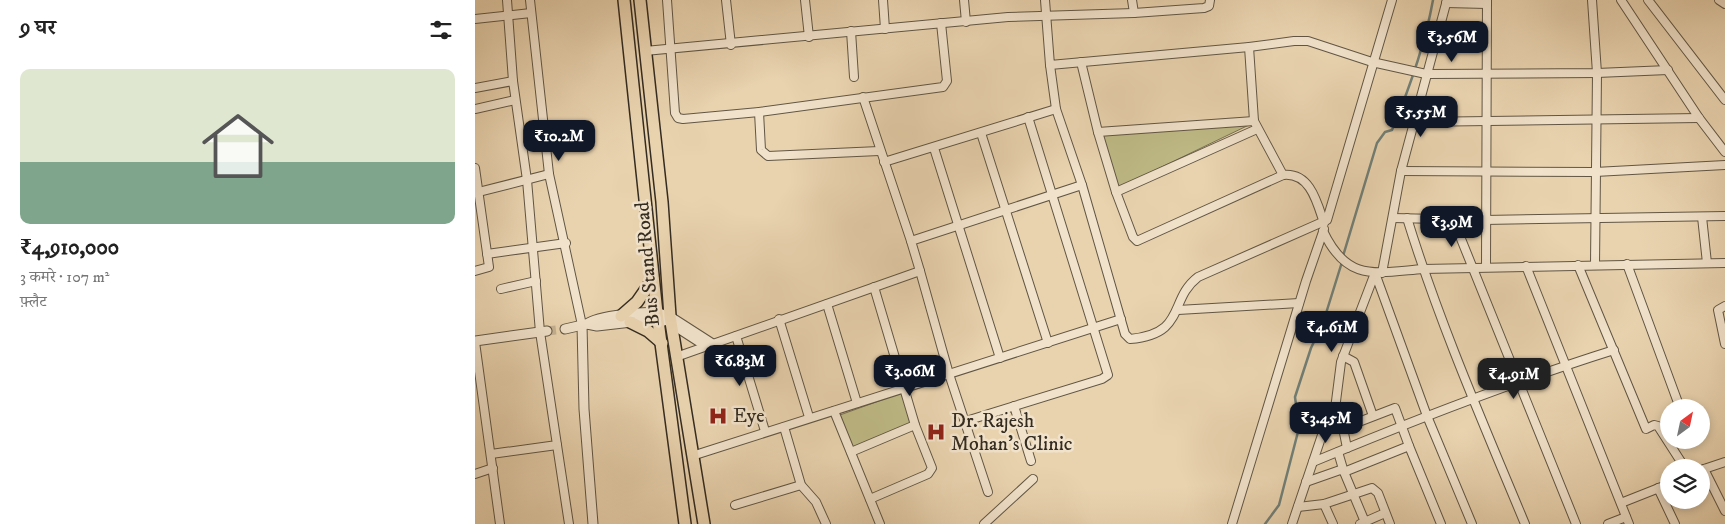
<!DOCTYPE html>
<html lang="hi">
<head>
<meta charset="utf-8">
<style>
	:root { --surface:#fff; --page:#f6f6f6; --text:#222; --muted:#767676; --accent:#111827 }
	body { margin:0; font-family:"IM FELL DW Pica","Noto Serif Devanagari",serif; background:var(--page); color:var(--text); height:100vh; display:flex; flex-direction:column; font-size:19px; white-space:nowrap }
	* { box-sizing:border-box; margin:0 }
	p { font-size:16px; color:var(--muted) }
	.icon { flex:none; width:28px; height:28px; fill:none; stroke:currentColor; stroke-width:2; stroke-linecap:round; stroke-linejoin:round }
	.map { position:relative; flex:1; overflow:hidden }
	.drawer { display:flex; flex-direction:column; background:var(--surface); width:475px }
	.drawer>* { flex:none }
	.needle { width:32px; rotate:33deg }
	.controls { position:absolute; left:1185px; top:399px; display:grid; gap:10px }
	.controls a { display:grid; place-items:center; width:50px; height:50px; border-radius:50%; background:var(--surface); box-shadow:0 2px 8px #0003; font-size:25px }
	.price { position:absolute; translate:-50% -42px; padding:0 11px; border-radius:10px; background:var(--accent); color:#fff; font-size:16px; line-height:32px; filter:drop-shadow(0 1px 2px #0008) }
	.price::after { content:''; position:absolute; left:50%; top:30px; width:15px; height:11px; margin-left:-8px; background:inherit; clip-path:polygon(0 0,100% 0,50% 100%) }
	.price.active { background:#222; color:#fff }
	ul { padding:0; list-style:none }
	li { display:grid; align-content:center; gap:10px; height:265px; padding:0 20px }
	li span { display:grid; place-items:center; height:155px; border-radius:10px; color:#555 }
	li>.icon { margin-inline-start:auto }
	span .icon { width:90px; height:90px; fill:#fffc; stroke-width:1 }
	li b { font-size:21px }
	h2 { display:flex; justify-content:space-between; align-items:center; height:60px; padding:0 20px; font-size:21px }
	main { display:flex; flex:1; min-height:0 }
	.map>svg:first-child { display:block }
	.green { fill:#beba86; stroke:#797354 }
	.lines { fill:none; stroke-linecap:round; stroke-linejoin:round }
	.stream { stroke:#717f77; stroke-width:2.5 }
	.tertiary-tunnel { stroke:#c5b293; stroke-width:9; stroke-dasharray:9 4.5; stroke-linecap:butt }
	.minor-casing { stroke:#615644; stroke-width:10 }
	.tertiary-casing { stroke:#615644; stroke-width:11 }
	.primary-casing { stroke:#342c21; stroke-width:14 }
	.minor { stroke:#f1e2cb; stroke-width:8 }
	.tertiary { stroke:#f1e2cb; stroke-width:9 }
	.primary { stroke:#e9d3af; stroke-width:11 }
	.labels { text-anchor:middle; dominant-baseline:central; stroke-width:5; stroke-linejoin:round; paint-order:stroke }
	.street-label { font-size:20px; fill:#342c21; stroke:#f1e2cb }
	.poi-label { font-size:20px; fill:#342c21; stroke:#f1e2cb; text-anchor:start }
</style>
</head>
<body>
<main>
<section class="drawer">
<h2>9 घर<svg class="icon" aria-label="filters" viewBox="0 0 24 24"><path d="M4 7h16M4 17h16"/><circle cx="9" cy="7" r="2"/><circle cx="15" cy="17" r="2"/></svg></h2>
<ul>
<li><span style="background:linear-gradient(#dfe7d0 60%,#7fa58c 0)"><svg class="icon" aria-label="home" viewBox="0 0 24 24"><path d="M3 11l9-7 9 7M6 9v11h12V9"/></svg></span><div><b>₹4,910,000</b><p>3 कमरे · 107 m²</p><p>फ़्लैट</p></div></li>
</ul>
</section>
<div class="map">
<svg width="1250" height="524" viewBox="0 0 1250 524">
	<rect width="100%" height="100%" fill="#e9d3af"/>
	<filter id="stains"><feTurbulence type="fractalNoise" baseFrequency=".004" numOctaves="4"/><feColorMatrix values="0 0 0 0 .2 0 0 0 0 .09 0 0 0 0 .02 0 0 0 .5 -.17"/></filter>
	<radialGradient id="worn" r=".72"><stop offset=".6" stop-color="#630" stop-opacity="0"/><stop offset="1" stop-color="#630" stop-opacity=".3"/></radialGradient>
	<g class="green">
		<path d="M776,124L643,188L627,135Z"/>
		<path d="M426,393L437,424L379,450L365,415Z"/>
	</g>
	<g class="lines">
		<g class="stream">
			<path d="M868,256L902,143L910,132L917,130C935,87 950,45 958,0"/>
			<path d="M790,524L804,505L824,428L820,397L836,348L848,323L867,262"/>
		</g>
		<path class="tertiary-tunnel" d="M72,331L90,329"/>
		<g class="minor-casing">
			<g id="minor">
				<path d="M55,0L74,174L107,325"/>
				<path d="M192,0L200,113L203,118L208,119L284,112L468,87L472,81L466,23"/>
				<path d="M251,0L256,45"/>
				<path d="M330,0L334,37"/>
				<path d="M408,0L410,29"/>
				<path d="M489,0L491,22"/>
				<path d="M570,0L575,65L774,47L819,41H833L897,62L951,74L1122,73L1193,70"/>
				<path d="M657,0L659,13L729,8L734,6L735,0"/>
				<path d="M1117,0L1122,73L1120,265"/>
				<path d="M1146,0L1224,118L1250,152"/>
				<path d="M1173,0L1250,100"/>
				<path d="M1244,0L1250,4"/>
				<path d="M971,3L1012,4"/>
				<path d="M0,19L56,13"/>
				<path d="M376,31L379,77"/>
				<path d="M774,47L779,121L808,175"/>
				<path d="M170,51L533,17L659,13"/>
				<path d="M606,62L623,132L779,121"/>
				<path d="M575,65L581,109L607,185L650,334L655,339C712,334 693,300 723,277L852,220L917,0"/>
				<path d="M0,88L38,81"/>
				<path d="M388,97L436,241"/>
				<path d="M0,109L40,100"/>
				<path d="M284,112L286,150L293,156L404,151"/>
				<path d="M939,122L1224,118"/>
				<path d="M623,132L641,192L658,237L662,241L808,175C835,172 842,202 849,223"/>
				<path d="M506,133L573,343"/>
				<path d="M459,148L525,358"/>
				<path d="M409,162L581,109"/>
				<path d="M0,168L14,267L0,271"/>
				<path d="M926,171L1120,172L1250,165"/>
				<path d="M641,192L782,129"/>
				<path d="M0,193L74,174"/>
				<path d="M1227,217L1232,263"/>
				<path d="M918,218L1009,220L1250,216"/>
				<path d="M932,218C964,322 1008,423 1050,524"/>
				<path d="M978,219L1101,524"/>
				<path d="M848,231C872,282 899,273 948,269L1250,263"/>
				<path d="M12,254L91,243"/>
				<path d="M1152,264L1205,408"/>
				<path d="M1103,265L1171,429L1179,425L1183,426L1210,468"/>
				<path d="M1051,266L1154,524"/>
				<path d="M1011,267L1012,0"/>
				<path d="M445,271L474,374L513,492"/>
				<path d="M900,273L952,416L997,524"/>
				<path d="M907,273L926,171L972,0"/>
				<path d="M26,289L61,281"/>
				<path d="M352,304L382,403"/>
				<path d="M1250,306L1243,310L1250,344"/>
				<path d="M703,310L824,303"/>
				<path d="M195,316L237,343"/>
				<path d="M304,319L334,417"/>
				<path d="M196,324L230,346"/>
				<path d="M261,336L290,431"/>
				<path d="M0,342L25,524"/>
				<path d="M868,356L879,362L898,416"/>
				<path d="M201,357L445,271L436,241L607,185"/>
				<path d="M539,406L556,461"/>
				<path d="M860,409L868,428L872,448"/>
				<path d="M359,411L405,524"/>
				<path d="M491,421L627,379L633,375L553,117"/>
				<path d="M309,427L326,485L341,502L351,524"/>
				<path d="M868,428L920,408L934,446"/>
				<path d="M82,445L94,524"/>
				<path d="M376,452L440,425"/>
				<path d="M863,452L868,469"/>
				<path d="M16,454L82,445L65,332L52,180L38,81L32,0"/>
				<path d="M217,456L646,319"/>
				<path d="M838,462C937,421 1037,382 1139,350"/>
				<path d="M1229,469L1250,462"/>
				<path d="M1226,471L1229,469L1250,511"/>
				<path d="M869,472L890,522"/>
				<path d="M0,474L18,468"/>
				<path d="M831,482L868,469L869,472L934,446L966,524"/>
				<path d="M1183,488L1200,524"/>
				<path d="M395,499L453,474L457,468L440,425L399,287"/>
				<path d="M1146,503L1194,484"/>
				<path d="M849,504L858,524"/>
				<path d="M260,505L326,485"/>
				<path d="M823,507L849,504L897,488L903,493L915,524"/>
				<path d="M509,524L558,479"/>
				<path d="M757,524L831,281L849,229"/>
				<path d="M817,524L850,426L860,409L866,362L900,273"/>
				<path d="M885,524L910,513"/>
				<path d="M1133,524L1151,517"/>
			</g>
		</g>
		<g class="tertiary-casing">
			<g id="tertiary">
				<path d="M112,324C122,316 174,310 187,314"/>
				<path d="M107,325L109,409L118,524"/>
				<path d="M90,329L112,324L122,326L183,319L189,321"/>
				<path d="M0,341L72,331"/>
			</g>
		</g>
		<g class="primary-casing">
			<g id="primary">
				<path d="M149,0L182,313L210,524"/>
				<path d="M165,0L187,202L195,316L229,524"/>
				<path d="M146,316L162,302L178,279"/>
				<path d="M155,322L173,331L187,343"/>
			</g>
		</g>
		<use href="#minor" class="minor"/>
		<use href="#tertiary" class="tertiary"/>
		<use href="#primary" class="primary"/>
	</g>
	<defs>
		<g id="hospital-bare" transform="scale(1.5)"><path d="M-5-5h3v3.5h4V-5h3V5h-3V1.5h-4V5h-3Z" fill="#8f2418" stroke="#f1e2cb" stroke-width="2.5" paint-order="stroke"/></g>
	</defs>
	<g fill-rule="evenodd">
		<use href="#hospital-bare" x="243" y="416"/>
		<use href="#hospital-bare" x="461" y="432"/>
	</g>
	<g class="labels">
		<g class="street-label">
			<text transform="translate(173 264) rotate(-95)">Bus Stand Road</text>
		</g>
		<g class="poi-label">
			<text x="258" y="416">Eye</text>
			<text x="476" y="421">Dr. Rajesh<tspan x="476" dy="23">Mohan's Clinic</tspan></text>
		</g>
	</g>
	<rect width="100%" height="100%" filter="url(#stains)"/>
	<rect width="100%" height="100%" fill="url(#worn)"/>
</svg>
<div class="controls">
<a><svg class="needle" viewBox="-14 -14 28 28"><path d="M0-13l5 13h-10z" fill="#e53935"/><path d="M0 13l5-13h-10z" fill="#767676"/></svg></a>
<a><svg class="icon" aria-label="layers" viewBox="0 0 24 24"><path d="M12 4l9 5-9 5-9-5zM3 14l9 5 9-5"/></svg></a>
</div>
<b class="price" style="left:977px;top:63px">₹3.56M</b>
<b class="price" style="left:946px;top:138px">₹5.55M</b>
<b class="price" style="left:84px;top:162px">₹10.2M</b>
<b class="price" style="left:977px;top:248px">₹3.9M</b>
<b class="price" style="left:857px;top:353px">₹4.61M</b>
<b class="price" style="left:265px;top:387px">₹6.83M</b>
<b class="price" style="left:435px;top:397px">₹3.06M</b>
<b class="price active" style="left:1039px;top:400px">₹4.91M</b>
<b class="price" style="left:851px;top:444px">₹3.45M</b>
</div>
</main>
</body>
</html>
